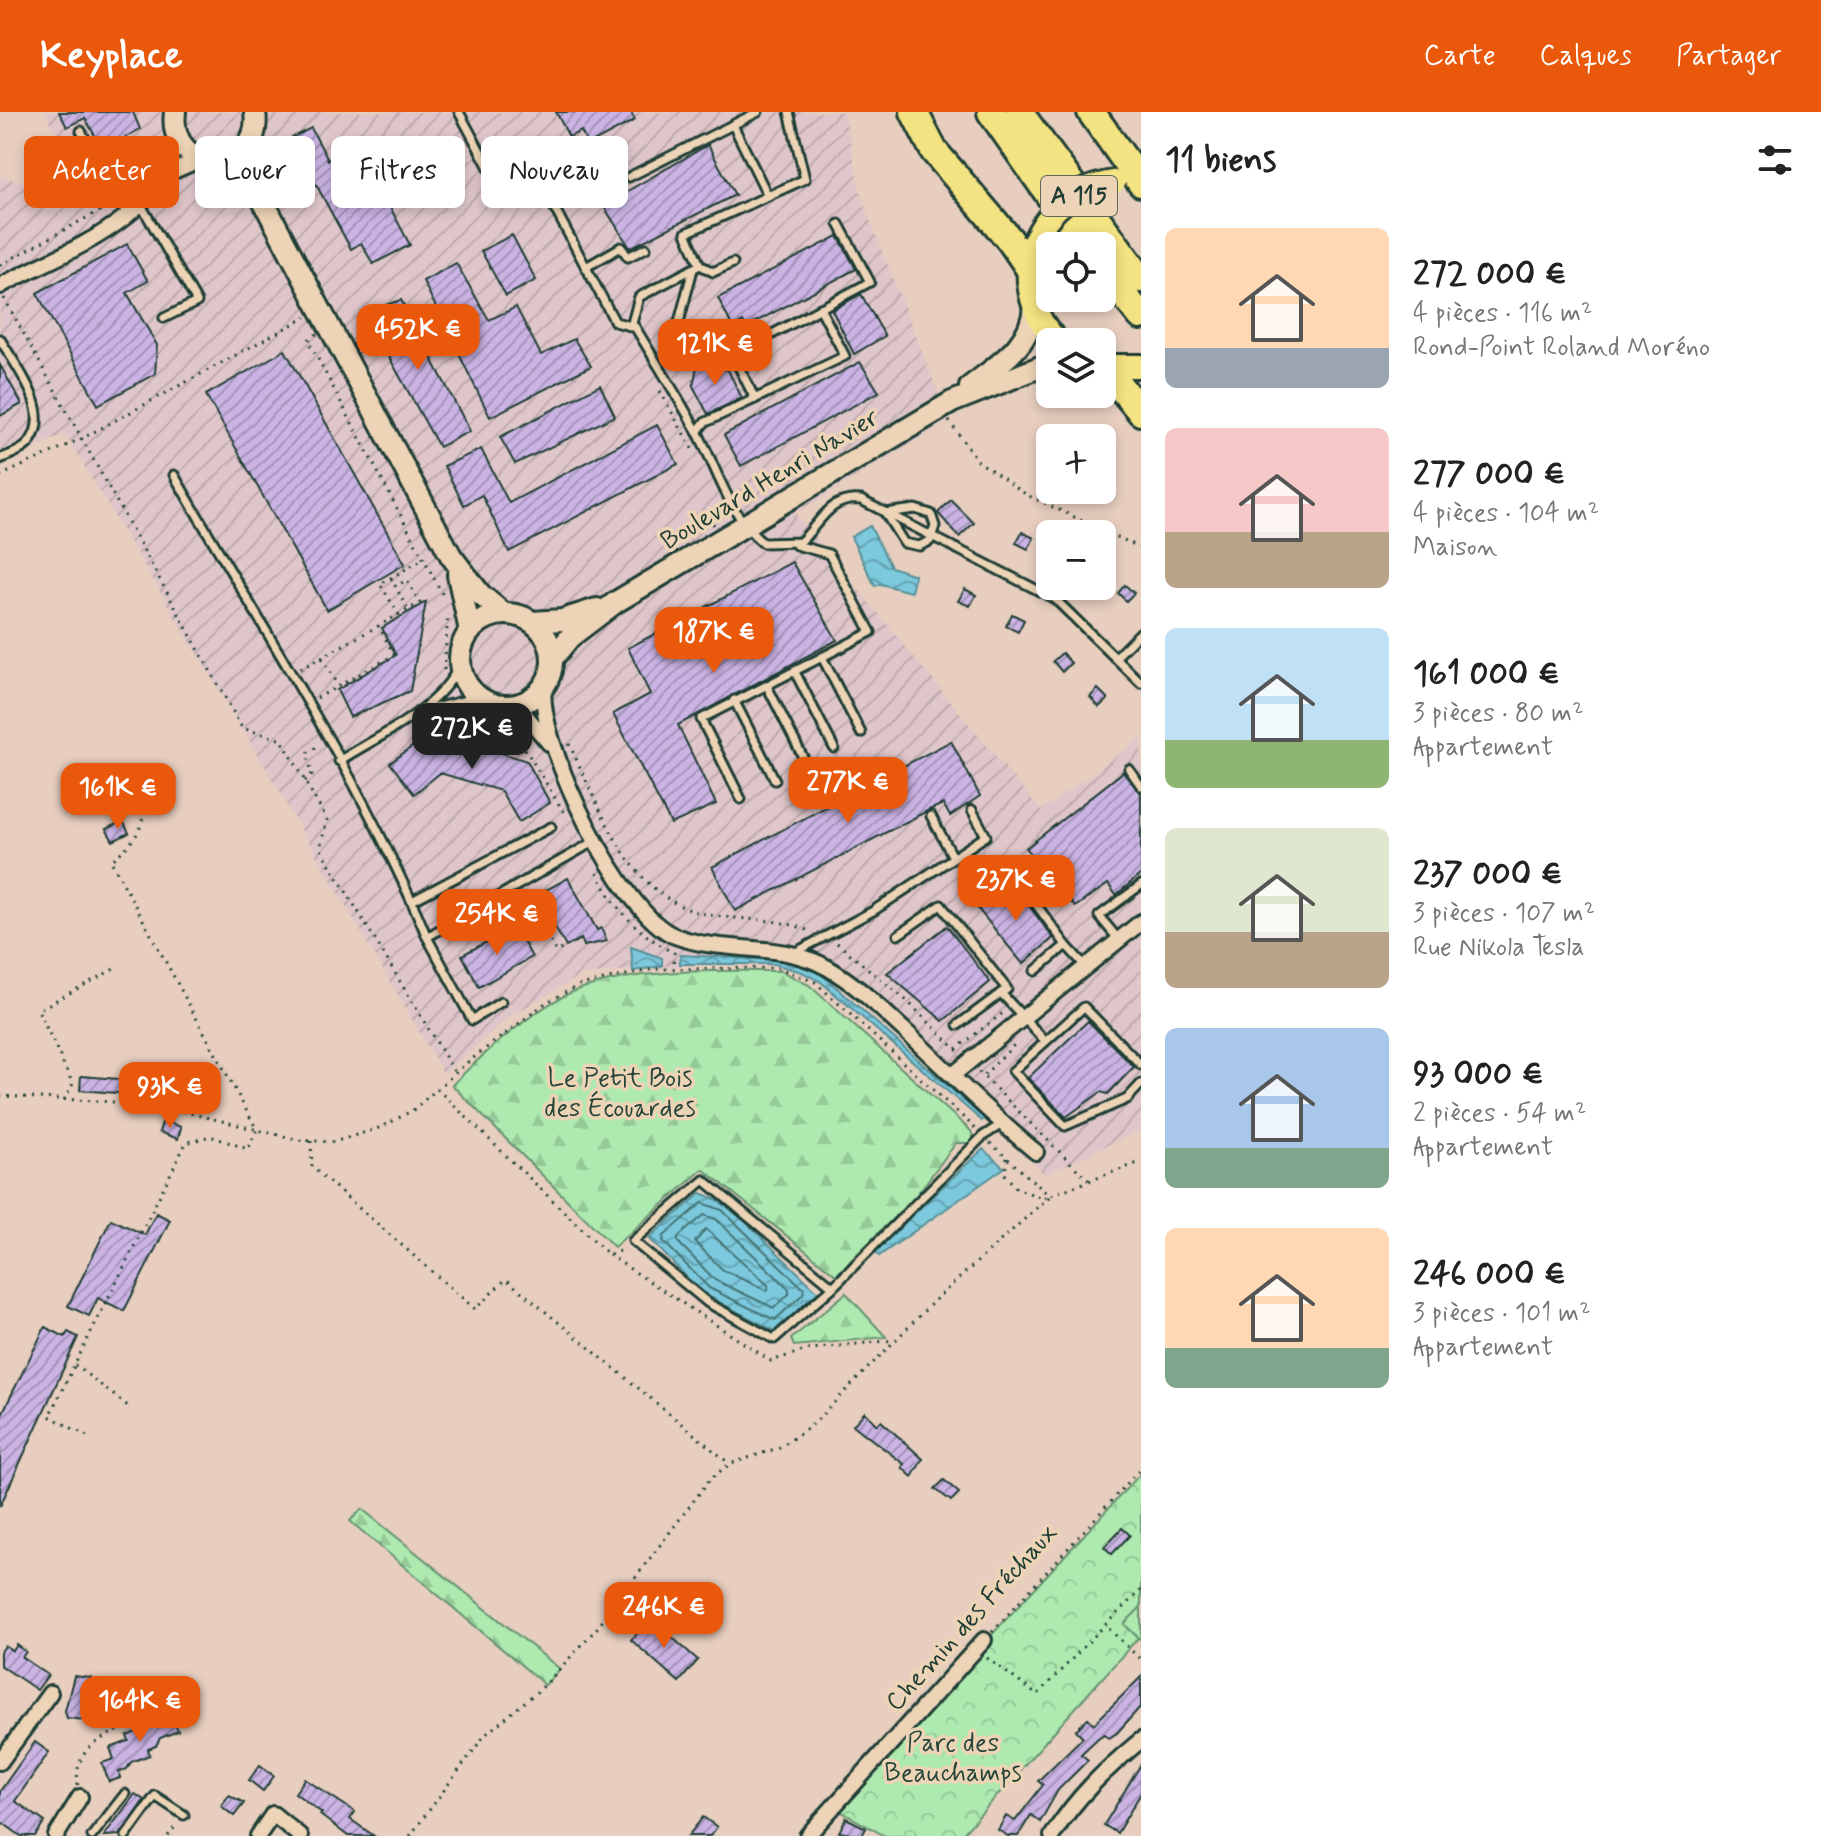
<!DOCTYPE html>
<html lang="fr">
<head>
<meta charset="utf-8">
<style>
	:root { --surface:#fff; --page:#f2f2f2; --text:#222; --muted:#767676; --accent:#ea580c }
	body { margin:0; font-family:Mynerve,sans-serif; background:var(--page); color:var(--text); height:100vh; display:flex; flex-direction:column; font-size:30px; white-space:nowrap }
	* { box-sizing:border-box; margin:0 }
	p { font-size:26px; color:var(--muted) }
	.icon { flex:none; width:44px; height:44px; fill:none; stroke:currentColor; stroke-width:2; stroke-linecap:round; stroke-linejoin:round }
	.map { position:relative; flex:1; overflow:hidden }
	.details { display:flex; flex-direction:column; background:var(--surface); width:680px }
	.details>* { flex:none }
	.banner { position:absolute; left:24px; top:24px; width:760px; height:72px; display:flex; gap:16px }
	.tools { position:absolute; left:1036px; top:120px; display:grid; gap:16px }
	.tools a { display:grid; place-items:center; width:80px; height:80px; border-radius:12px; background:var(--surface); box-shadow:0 4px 12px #0003; font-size:40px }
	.price { position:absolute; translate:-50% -68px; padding:0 18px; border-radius:16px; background:var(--accent); color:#fff; font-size:26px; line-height:52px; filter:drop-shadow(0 2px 4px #0008) }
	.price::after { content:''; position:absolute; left:50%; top:48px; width:24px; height:18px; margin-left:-12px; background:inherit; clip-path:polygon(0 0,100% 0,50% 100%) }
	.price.active { background:#222; color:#fff }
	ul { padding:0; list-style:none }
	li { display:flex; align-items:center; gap:24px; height:200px; padding:0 24px }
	li span { display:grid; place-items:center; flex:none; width:224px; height:160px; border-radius:12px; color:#555 }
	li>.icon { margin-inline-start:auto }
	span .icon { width:96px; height:96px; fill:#fffc; stroke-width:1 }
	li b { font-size:34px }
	h2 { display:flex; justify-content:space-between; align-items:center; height:96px; padding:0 24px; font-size:34px }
	.tag { padding:0 28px; border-radius:12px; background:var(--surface); box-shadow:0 4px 12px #0003; font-size:28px; line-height:72px }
	.tag.active { background:var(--accent); color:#fff }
	header { display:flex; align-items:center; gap:48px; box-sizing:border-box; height:112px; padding:0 40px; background:var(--accent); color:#fff }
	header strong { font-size:38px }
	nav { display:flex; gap:44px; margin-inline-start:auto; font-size:28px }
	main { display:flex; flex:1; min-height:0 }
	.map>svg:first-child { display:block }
	.industrial { fill:url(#industrial-furrows) }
	.forest { fill:url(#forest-firs); stroke:#669372; stroke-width:2 }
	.park { fill:url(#park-crowns); stroke:#669372; stroke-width:2 }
	.garden { fill:#aee9af; stroke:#669372; stroke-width:2 }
	.water { fill:url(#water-waves); stroke:#579099; stroke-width:2 }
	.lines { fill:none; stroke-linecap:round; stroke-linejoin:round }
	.shore { stroke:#447577; stroke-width:2 }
	.building { fill:url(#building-hatch); stroke:#1f3d34; stroke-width:2 }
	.service-casing { stroke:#1f3d34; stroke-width:13 }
	.minor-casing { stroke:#1f3d34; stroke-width:20 }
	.secondary-casing { stroke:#1f3d34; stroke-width:26 }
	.primary-casing { stroke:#1f3d34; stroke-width:28 }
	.motorway-casing { stroke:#1f3d34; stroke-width:32 }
	.path { stroke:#1f3d34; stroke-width:3; stroke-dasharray:2 6; stroke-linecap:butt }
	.service { stroke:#eed4b6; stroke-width:7 }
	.minor { stroke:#eed4b6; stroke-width:14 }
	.secondary { stroke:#eed4b6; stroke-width:20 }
	.primary { stroke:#f4e382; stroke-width:22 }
	.motorway { stroke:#f4e382; stroke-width:26 }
	.primary-bridge-casing { stroke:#1f3d34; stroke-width:28; stroke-linecap:butt }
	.primary-bridge { stroke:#f4e382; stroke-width:22 }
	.labels { text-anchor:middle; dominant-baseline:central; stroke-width:7; stroke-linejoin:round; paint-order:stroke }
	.shield { fill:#eed4b6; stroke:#5d6a5b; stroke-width:2 }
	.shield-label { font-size:24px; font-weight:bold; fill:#1f3d34 }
	.street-label { font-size:26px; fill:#1f3d34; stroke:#eed4b6 }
	.park-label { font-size:26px; fill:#26463a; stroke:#eed4b6 }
</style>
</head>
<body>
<header>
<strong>Keyplace</strong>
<nav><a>Carte</a><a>Calques</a><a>Partager</a></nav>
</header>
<main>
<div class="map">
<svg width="1141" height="1724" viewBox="0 0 1141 1724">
	<defs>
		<pattern id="industrial-furrows" width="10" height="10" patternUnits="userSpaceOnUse" patternTransform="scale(2)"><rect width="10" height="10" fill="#dfc6ca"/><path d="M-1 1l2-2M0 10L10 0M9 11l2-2" fill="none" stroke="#bfabae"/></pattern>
		<pattern id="forest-firs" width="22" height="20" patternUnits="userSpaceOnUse" patternTransform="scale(2)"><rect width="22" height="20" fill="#aee9af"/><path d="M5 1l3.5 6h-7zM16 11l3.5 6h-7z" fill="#95c997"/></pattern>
		<pattern id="park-crowns" width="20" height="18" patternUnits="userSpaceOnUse" patternTransform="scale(2)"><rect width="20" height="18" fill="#aee9af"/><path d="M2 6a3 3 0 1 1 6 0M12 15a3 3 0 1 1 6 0" fill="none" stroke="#95c997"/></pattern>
		<pattern id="water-waves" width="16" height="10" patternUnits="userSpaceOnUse" patternTransform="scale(2)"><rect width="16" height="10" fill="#7cc8dc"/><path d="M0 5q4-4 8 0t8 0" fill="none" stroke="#65a4b3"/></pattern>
		<pattern id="building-hatch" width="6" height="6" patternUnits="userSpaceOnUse" patternTransform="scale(2)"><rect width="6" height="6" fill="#cbb4e4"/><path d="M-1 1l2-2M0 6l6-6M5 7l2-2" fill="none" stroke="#a494ba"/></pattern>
	</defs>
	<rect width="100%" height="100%" fill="#e7cebf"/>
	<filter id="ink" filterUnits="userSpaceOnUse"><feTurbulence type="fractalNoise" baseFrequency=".0125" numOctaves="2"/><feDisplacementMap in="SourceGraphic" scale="16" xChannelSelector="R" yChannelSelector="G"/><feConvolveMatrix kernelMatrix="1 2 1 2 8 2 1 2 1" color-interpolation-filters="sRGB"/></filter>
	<g filter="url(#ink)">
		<path class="industrial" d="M44,0H844L862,88L949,309L795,401L1041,699L1141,626V1017L1045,1063L839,857L807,840L776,849L651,855L579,864L509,905L444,962L242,616L64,321L0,355V64L98,92Z"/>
		<g class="forest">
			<path d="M781,859L809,873L971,1019L975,1031H956L915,1085L836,1163L703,1057L614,1135L452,973C484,941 542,888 586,875C649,856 716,859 781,859Z"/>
			<path d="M846,1181L886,1225L794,1234L791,1227Z"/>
			<path d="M362,1397L555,1553L560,1557L545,1573L350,1409Z"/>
		</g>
		<path class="park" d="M1141,1361V1495L1125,1512L1138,1526L961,1724H885L833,1695Z"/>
		<path class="garden" d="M1141,1495V1528L1124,1512Z"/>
		<g class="water">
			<path d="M870,414L891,455L915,463L911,480L880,472L875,474L851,425Z"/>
			<path d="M631,835L662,846V854L633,859Z"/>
			<path d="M680,843L791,849L820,861L984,1006L982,1009L821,870L802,860L774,852H680Z"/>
			<path d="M983,1037L1004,1056L879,1144L875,1138Z"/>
			<path d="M701,1081L726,1091L818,1180L775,1219L704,1183L649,1126Z"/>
		</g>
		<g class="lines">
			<g class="shore">
				<path d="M702,1091L722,1098L804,1177L803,1182L775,1208L709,1176L663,1129L664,1124Z"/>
				<path d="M704,1103L716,1107L789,1177V1182L774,1196L715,1168L678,1130V1125Z"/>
				<path d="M706,1117L768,1173V1179L723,1158L695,1130Z"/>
			</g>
		</g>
		<g class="building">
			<path d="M59,0H133L140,17L103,38L85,6L67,15Z"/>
			<path d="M556,0H631L635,8L588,33L581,19L569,25Z"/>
			<path d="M311,16L328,48L358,34L410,133L373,152L361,131L351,137L291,26Z"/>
			<path d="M708,33L735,83L630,136L603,93Z"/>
			<path d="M512,123L536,168L506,184L481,139Z"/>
			<path d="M838,124L856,157L746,215L743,210L733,216L718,186Z"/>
			<path d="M127,132L148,169L127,181L157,233L155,262L98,293L37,181Z"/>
			<path d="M456,151L489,208L516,195L541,243L574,227L591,254L490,305L423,169Z"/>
			<path d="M861,182L885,224L854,242L832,198Z"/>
			<path d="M401,188L470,319L439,335L364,200Z"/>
			<path d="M285,238L405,452L327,498L206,283Z"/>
			<path d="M698,250L728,258L742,286L708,302L693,274Z"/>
			<path d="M860,250L879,280L741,354L724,323Z"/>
			<path d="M0,253L22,292L0,304Z"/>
			<path d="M600,273L615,304L515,352L500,325Z"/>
			<path d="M657,313L678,352L509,440L482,383L464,393L444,354L481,337L509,391Z"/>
			<path d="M951,388L974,411L959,425L938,401Z"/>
			<path d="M1022,420L1034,426L1028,437L1016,431Z"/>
			<path d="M792,450L837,528L678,613L716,692L671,712L613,602L650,582L628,536Z"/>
			<path d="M1125,473L1134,481L1126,489L1118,481Z"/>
			<path d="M965,477L976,483L970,494L958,489Z"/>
			<path d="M426,490L410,579L350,605L337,578L396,543L382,516Z"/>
			<path d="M1012,502L1024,508L1018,520L1006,514Z"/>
			<path d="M1062,541L1071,551L1062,560L1053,549Z"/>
			<path d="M1098,577L1108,587L1099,595L1090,585Z"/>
			<path d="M433,619L527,649L550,691L519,710L501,679L440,661L414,682L390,651Z"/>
			<path d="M951,629L980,684L950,704L943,692L929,698L735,799L712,755Z"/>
			<path d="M1123,660L1141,681V762L1116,783L1108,772L1075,795L1026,736Z"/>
			<path d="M123,709L129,721L113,729L106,717Z"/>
			<path d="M568,766L597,818L601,816L607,829L584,834L581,827L566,835L537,783Z"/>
			<path d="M1012,771L1053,826L1023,852L978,797Z"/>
			<path d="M947,814L990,870L943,909L887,861Z"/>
			<path d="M515,815L532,845L479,875L462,843Z"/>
			<path d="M1088,909L1134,955L1108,982L1101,980L1066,1005L1028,966Z"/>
			<path d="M81,964L155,970L154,984L80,978Z"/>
			<path d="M163,1008L181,1015L178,1027L159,1020Z"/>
			<path d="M156,1101L170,1108L124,1199L98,1186L89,1204L68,1194L111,1107L145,1123Z"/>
			<path d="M45,1215L65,1225L68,1220L78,1225L0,1394V1306Z"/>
			<path d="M865,1300L877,1313L881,1309L923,1347L912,1365L902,1355L904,1352L853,1313Z"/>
			<path d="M944,1368L959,1381L951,1389L935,1377Z"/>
			<path d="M1122,1416L1130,1423L1112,1442L1104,1435Z"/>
			<path d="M650,1506L698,1548L679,1570L631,1528Z"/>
			<path d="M17,1533L26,1540L22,1545L48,1563L37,1578L0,1553V1541L5,1534L13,1539Z"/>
			<path d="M74,1564L91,1566L85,1608L67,1606L65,1599Z"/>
			<path d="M1141,1565V1594L1117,1621L1109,1626L1104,1622L1098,1626L1081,1642L1088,1648L1058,1678L1040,1710L1031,1703L1018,1724H1008L998,1718L1006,1704L1015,1709L1043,1673L1038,1669L1083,1625L1076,1618L1088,1606L1094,1612Z"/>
			<path d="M169,1595L178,1619L160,1626L156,1634L148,1637L150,1643L131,1650L127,1657L119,1660L120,1666L109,1670L102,1651L114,1647L110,1636L129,1629L127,1624L141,1618L139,1613L158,1606L156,1600Z"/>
			<path d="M35,1630L49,1640L15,1689L45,1710L35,1724H21L0,1709V1679Z"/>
			<path d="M1141,1652V1681L1117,1721L1104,1713Z"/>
			<path d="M260,1653L274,1664L263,1679L249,1668Z"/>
			<path d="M305,1667L355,1700L350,1707L374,1724H348L320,1703L322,1701L295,1681Z"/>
			<path d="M135,1682L144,1688L120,1723L104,1724Z"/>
			<path d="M229,1683L244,1691L234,1704L221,1694Z"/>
			<path d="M703,1705L717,1715L710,1724H688Z"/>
			<path d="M846,1706L866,1716L862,1724L839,1720Z"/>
		</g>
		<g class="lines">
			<g class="service-casing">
				<g id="service">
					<path d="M459,0L507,89"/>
					<path d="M733,13L768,84"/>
					<path d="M81,19L127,103"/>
					<path d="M629,65L758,0"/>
					<path d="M141,93L197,190L164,206"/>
					<path d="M555,97L615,210L635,215C656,250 678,285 698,321C717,357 730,405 763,431L800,430C820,412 829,384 861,388L1055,487L1141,571"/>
					<path d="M700,153L713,160L733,151"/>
					<path d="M586,155L621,135L628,145L646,136"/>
					<path d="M631,215L639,185L700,153L686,121L805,67L789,0"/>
					<path d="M0,227C16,255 55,301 28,332C22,339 9,343 0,347"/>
					<path d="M672,237L693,157"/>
					<path d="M755,287L733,243L870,170L839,112"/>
					<path d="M697,320L704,311L845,244L820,196"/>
					<path d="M174,363C261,514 360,664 427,825"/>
					<path d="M915,397L931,402L935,414L930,429L919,434L904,431L885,401Z"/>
					<path d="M822,545L861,621"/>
					<path d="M1115,546L1141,520"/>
					<path d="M795,560L834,636"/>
					<path d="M767,574L806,651"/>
					<path d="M734,588L775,668"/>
					<path d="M418,600L479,585"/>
					<path d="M339,649C380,623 439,598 460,552"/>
					<path d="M1129,657L1141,674"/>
					<path d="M741,687L701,607L871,520L829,442L796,433"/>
					<path d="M931,704L953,745"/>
					<path d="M980,784L1012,760L1066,833"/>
					<path d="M412,789L551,715"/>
					<path d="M898,823L941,793L1007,877L1001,881L1045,929"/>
					<path d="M1119,828L1099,804L1141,773"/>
					<path d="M794,841L873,799L986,724L972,698"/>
					<path d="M1035,859L1066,833L1086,855"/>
					<path d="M501,890L472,908L427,825L595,729"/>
					<path d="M958,913L1001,881"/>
					<path d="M1141,953L1084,895L1013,959L1065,1014L1127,987L1141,972"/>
					<path d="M833,1175L704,1068L633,1129L708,1191L774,1227L833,1175L983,1024L1002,1012"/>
					<path d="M92,1724L125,1682"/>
					<path d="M126,1724L155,1684L184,1703"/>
				</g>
			</g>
			<g class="minor-casing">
				<g id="minor">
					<path d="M164,63L201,47"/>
					<path d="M0,174C67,138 162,109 177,24"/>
					<path d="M544,575C536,629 622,804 675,824C725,843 779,828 828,856C856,872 879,895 903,917C947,958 989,1002 1036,1040"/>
					<path d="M509,594L526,604L549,631"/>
					<path d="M954,962L1141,810"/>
					<path d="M0,1650L50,1581"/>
					<path d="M56,1724L80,1685"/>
					<path d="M258,1724L273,1702L300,1724"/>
					<path d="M807,1724L984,1528"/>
					<path d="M1052,1724C1076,1685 1106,1657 1141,1628"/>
				</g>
			</g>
			<g class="secondary-casing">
				<g id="secondary">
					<path d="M175,0C167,66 264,64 255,0"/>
					<path d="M253,23L254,59L261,85L320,197L451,444L481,483L504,502"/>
					<path d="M970,275C999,252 1032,233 1034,194"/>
					<path d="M458,463L470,519"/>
					<circle cx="506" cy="548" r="46"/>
					<path d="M533,510L562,508L597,497"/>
					<path d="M552,547L570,525L616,490L952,290L1050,251"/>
				</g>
			</g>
			<g class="primary-casing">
				<g id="primary">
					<path d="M1031,140C1024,173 1033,206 1058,230"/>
					<path d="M1102,254H1141"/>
				</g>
			</g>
			<g class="motorway-casing">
				<g id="motorway">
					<path d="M914,0L934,39L1010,128L1029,156"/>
					<path d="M991,0L1085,134"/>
					<path d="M1019,0L1141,167"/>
					<path d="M1091,0L1141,71"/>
					<path d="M1102,156L1141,204"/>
					<path d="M1103,254L1141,300"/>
				</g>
			</g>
			<g class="path">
				<path d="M223,64L239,75"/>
				<path d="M126,82L153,48L159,24"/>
				<path d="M0,153L110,93"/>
				<path d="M4,186L242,616L282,628L327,708L320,736L455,961"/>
				<path d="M317,222L308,228L445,487"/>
				<path d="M660,279L695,342"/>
				<path d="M949,309L978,349L1027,383L1141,436"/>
				<path d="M0,364L81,327L306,205"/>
				<path d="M714,413L712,410L727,401"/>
				<path d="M391,466L408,498"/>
				<path d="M399,503L380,472L425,446"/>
				<path d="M322,546L338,574"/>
				<path d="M300,557L420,491L407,468L396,474"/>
				<path d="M444,558L448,502"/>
				<path d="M317,586L394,543L379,514"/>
				<path d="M468,598L512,616L565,702"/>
				<path d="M569,632C601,696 629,790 710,803C745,809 779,805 812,820"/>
				<path d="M305,669L312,662L307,641L321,633"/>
				<path d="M142,691C147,718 130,733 111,749L257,1018"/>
				<path d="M597,761C615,797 638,822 674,841L673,856"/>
				<path d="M524,780L556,840L563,836"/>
				<path d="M516,825L540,811"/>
				<path d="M837,831L907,889L960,941"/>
				<path d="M956,937L1004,900"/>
				<path d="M979,960L1090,1070"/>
				<path d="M984,963L1015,932"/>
				<path d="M437,977L609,1143L625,1137"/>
				<path d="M0,984L153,992L299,1028L334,1030L382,1015L413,998L468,950L547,890L580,873L654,857L779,856L815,870L976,1017"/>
				<path d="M64,988L73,972L38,898L114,857"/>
				<path d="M311,1029L312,1055L475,1197L506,1167L730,1352"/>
				<path d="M990,1031L1050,1084"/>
				<path d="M1007,1046L1005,1062L1016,1076L1042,1086L1141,1050"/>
				<path d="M609,1143L771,1249L810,1237L895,1228"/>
				<path d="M75,1253L129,1295"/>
				<path d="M87,1324L49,1304L186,1031L210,1024L248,1037L257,1018"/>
				<path d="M1141,1478L1105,1513L1141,1548"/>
				<path d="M992,1520L1141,1356"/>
				<path d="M987,1546L1037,1583L1105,1513"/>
				<path d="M78,1673C71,1628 120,1619 153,1605"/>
				<path d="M168,1724L177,1712"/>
				<path d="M410,1724L485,1623L545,1573L597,1516L711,1366L730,1352L778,1336L810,1315L936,1187L1050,1084"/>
			</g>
			<use href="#service" class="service"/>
			<use href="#minor" class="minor"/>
			<use href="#secondary" class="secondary"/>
			<use href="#primary" class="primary"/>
			<use href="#motorway" class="motorway"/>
			<g class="primary-bridge-casing">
				<path id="primary-bridge" d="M1034,130C1049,96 1077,75 1114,70"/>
			</g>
			<use href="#primary-bridge" class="primary-bridge"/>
		</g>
	</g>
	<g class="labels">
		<rect class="shield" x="1041" y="64" width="76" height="40" rx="6"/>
		<g class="shield-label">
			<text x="1079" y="84">A 115</text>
		</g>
		<g class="street-label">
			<text transform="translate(770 368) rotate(-31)">Boulevard Henri Navier</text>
			<text transform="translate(972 1506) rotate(-48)">Chemin des Fréchaux</text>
		</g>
		<g class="park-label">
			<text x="620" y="967">Le Petit Bois<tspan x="620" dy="30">des Écouardes</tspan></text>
			<text x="953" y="1632">Parc des<tspan x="953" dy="30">Beauchamps</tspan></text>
		</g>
	</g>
</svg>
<div class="tools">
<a><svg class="icon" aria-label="locate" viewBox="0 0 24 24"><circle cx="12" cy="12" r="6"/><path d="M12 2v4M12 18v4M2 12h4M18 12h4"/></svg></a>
<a><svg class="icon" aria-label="layers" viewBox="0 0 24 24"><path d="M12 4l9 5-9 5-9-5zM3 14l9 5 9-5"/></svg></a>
<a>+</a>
<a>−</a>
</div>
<b class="price" style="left:418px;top:260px">452K €</b>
<b class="price" style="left:715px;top:275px">121K €</b>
<b class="price" style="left:714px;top:563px">187K €</b>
<b class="price active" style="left:472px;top:659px">272K €</b>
<b class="price" style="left:848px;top:713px">277K €</b>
<b class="price" style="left:118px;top:719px">161K €</b>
<b class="price" style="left:1016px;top:811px">237K €</b>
<b class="price" style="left:497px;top:845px">254K €</b>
<b class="price" style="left:170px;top:1018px">93K €</b>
<b class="price" style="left:664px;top:1538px">246K €</b>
<b class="price" style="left:140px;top:1632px">164K €</b>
<div class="banner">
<a class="tag active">Acheter</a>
<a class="tag">Louer</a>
<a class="tag">Filtres</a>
<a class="tag">Nouveau</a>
</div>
</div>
<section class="details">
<h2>11 biens<svg class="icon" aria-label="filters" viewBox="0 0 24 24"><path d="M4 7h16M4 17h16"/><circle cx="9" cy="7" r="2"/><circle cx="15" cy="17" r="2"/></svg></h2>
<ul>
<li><span style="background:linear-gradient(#ffd9b3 75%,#9aa5b1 0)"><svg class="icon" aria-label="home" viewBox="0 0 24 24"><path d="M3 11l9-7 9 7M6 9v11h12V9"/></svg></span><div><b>272 000 €</b><p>4 pièces · 116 m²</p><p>Rond-Point Roland Moréno</p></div></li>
<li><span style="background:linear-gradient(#f6c9c9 65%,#b9a48a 0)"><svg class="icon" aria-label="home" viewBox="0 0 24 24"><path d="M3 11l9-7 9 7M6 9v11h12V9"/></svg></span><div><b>277 000 €</b><p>4 pièces · 104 m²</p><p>Maison</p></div></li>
<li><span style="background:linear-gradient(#bfe0f5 70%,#8fb573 0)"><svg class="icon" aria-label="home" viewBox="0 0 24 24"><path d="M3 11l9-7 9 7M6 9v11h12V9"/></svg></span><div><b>161 000 €</b><p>3 pièces · 80 m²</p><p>Appartement</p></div></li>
<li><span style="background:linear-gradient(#dfe7d0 65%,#b9a48a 0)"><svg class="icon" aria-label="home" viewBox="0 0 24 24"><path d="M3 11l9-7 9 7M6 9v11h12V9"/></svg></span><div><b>237 000 €</b><p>3 pièces · 107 m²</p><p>Rue Nikola Tesla</p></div></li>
<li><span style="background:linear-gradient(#a9c7e8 75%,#7fa58c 0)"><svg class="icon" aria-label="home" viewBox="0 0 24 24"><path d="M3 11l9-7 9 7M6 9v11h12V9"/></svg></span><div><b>93 000 €</b><p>2 pièces · 54 m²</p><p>Appartement</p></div></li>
<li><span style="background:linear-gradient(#ffd9b3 75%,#7fa58c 0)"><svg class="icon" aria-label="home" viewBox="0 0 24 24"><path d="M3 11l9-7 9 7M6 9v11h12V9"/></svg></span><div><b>246 000 €</b><p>3 pièces · 101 m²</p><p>Appartement</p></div></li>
</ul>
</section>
</main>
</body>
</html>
